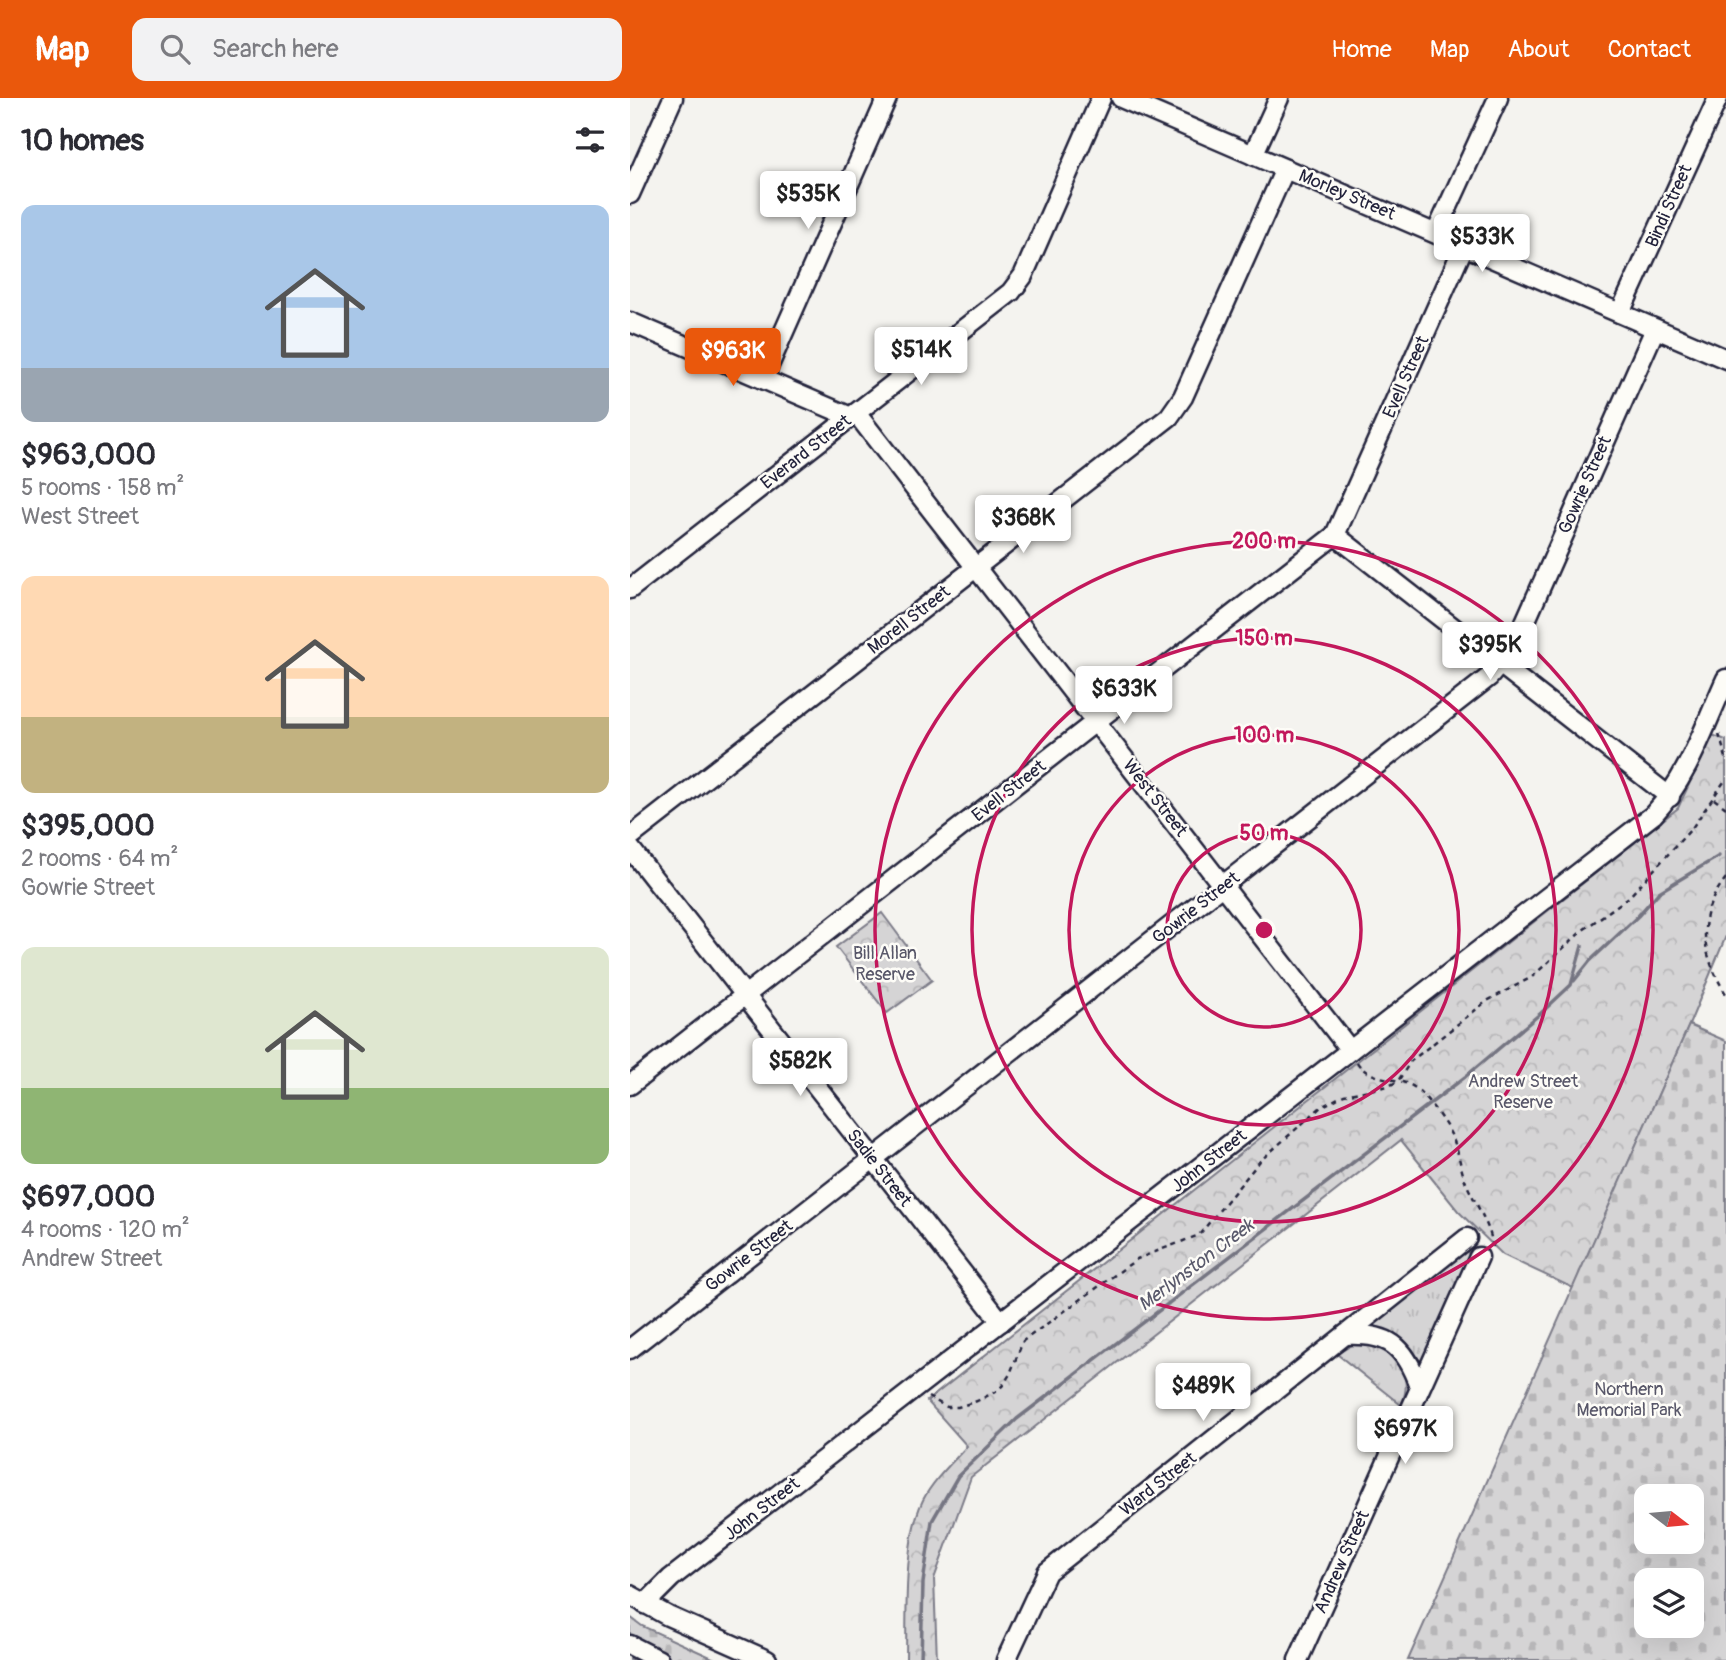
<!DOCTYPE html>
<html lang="en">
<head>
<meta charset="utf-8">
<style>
	:root { --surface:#fff; --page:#f2f2f3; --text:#2b2b33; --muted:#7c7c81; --accent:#ea580c }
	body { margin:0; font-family:Pangolin,sans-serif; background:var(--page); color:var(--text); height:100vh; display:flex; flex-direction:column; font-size:26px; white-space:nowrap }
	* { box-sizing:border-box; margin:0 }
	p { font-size:23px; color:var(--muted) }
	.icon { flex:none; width:38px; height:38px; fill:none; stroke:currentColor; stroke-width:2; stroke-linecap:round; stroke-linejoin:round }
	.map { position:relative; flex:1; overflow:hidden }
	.drawer { display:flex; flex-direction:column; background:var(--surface); width:630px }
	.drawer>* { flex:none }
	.needle { width:46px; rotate:106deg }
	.fabs { position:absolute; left:1004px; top:1386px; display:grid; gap:14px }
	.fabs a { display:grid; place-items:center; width:70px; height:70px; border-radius:14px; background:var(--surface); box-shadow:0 7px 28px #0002; font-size:35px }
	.price { position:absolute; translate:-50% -60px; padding:0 16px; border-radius:7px; background:#fff; color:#222; font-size:23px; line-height:46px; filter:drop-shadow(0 2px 4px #0008) }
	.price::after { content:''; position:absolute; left:50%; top:42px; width:21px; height:16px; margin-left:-10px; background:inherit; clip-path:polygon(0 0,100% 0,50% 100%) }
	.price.on { background:var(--accent); color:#fff }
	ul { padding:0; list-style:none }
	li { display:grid; align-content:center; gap:14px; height:371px; padding:0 21px }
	li span { display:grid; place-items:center; height:217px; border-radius:14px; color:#555 }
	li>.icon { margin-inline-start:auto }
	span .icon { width:126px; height:126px; fill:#fffc; stroke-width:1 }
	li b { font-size:30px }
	h2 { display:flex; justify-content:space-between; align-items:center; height:84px; padding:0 21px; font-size:30px }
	header { display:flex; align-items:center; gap:42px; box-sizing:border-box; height:98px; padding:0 35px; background:var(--accent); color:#fff }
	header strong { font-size:33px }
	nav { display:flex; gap:38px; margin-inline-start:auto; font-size:24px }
	.search { width:490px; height:63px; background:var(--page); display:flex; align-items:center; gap:18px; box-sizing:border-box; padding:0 24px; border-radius:14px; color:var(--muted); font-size:26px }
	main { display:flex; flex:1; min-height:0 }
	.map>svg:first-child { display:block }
	.grass { fill:url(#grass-tufts); stroke:#7c7b88; stroke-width:2 }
	.forest { fill:url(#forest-crowns); stroke:#7c7b88; stroke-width:2 }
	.cemetery { fill:url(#cemetery-stones); stroke:#7c7b88; stroke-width:2; fill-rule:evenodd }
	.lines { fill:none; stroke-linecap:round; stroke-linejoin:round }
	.stream { stroke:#757582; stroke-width:3.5 }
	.minor-casing { stroke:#22223b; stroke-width:23 }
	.path { stroke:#22223b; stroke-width:2.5; stroke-dasharray:5 5; stroke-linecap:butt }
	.minor { stroke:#fdfcf7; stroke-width:18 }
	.ring { fill:none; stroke:#c2185b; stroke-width:3.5 }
	.labels { text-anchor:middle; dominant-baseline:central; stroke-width:5; stroke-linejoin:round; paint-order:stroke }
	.street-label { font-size:18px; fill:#22223b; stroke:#fdfcf7 }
	.park-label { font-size:18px; fill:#585769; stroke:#fdfcf7 }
	.water-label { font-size:19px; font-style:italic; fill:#59596b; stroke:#fdfcf7 }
	.centre { fill:#c2185b; stroke:#fdfcf7; stroke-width:3.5 }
	.ring-label { font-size:21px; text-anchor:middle; font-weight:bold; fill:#c2185b; stroke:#fdfcf7; stroke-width:5; stroke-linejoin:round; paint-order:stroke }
</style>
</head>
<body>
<header>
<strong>Map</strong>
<div class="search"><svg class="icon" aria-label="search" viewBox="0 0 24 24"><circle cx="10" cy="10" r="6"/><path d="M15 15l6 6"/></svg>Search here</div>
<nav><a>Home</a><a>Map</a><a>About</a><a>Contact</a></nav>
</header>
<main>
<section class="drawer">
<h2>10 homes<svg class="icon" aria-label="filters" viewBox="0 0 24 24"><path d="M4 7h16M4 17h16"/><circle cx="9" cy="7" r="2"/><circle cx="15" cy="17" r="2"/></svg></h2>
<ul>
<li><span style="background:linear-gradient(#a9c7e8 75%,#9aa5b1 0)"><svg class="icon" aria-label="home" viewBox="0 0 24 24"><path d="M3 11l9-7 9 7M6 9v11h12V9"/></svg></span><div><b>$963,000</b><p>5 rooms · 158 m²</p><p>West Street</p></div></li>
<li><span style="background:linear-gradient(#ffd9b3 65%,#c2b280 0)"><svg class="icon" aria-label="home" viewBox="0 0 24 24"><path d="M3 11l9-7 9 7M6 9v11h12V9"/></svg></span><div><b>$395,000</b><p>2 rooms · 64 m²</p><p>Gowrie Street</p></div></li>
<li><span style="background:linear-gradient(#dfe7d0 65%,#8fb573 0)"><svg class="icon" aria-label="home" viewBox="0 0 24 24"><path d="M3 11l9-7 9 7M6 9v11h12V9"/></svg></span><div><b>$697,000</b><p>4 rooms · 120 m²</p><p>Andrew Street</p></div></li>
</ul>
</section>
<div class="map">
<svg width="1096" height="1562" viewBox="0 0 1096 1562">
	<defs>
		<pattern id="grass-tufts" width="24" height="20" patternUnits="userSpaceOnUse" patternTransform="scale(1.75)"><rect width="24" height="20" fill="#d5d4d5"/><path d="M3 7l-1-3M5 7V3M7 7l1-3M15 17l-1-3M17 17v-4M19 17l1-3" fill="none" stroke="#b7b6b8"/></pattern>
		<pattern id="forest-crowns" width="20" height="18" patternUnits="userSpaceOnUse" patternTransform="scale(1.75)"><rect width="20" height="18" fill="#d5d4d5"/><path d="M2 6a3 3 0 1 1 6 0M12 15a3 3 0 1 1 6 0" fill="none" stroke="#b7b6b8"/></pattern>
		<pattern id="cemetery-stones" width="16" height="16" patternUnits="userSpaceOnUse" patternTransform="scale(1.75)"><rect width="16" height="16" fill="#d5d4d5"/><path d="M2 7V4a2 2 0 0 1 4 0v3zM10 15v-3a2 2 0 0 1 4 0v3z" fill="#b7b6b8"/></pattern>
	</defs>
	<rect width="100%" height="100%" fill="#f4f3ef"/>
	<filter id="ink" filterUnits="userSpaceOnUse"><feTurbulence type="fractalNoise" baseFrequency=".0143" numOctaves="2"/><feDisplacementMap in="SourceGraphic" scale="14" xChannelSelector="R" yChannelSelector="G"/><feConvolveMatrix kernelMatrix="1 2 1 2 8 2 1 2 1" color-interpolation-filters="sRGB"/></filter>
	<g filter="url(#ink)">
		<g class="grass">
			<path d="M832,1153L838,1154L840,1164L793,1264C784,1260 781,1250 773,1244C764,1236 752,1234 743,1226L745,1220Z"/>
			<path d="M735,1246C765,1249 785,1277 771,1307L707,1256L722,1247Z"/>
		</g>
		<g class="forest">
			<path d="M1082,637L1096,642V838L1059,927L943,1190L873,1157L828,1113L771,1042L341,1379L304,1481L307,1562H276C277,1517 273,1442 293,1402C304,1381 322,1365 337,1348L297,1303L1048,710Z"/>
			<path d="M252,815L302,882L257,915L206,849Z"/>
		</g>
		<g class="cemetery">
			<path d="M1059,927L1096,943V1562H778ZM1017,1398H1062V1444H1017ZM1017,1482H1062V1528H1017Z"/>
			<path d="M0,1519L12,1528L87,1562H0Z"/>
		</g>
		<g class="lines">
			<g class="stream">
				<path d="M944,883L960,863L1008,818L1029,794L1089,758"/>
				<path d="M291,1562L293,1485L302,1423L328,1378L387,1321L835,979L911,915L941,887L952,848"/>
			</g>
			<g class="minor-casing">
				<g id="minor">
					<path d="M491,0L1096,261"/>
					<path d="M623,57L649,0"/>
					<path d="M0,96L43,0"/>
					<path d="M806,135L868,0"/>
					<path d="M990,215L1088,0"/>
					<path d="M0,224L221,319"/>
					<path d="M133,281L257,0"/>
					<path d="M226,315L720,952"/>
					<path d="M705,437L1040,699"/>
					<path d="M0,491L381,194L393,178L471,0"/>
					<path d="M0,739L539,319L553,299L655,71"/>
					<path d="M0,750L371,1224"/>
					<path d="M0,987L705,437L834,148"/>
					<path d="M715,1237C759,1235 774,1247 789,1288"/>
					<path d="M0,1251L859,579L879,555L888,540L1025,231"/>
					<path d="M0,1497L38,1518L137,1562"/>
					<path d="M15,1506L41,1480L1023,717C1058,680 1075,627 1096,581"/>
					<path d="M0,1547L29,1562"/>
					<path d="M376,1562L417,1474L837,1140"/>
					<path d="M668,1562L849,1159"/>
				</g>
			</g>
			<g class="path">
				<path d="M1089,636L1096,660"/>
				<path d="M1084,701L1096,710"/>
				<path d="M1096,780C1065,819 1071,855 1096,896"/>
				<path d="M727,964C739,985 771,977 788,992C798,1001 818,1028 823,1041C829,1054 830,1069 835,1082C844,1105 862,1128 863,1152"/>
				<path d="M298,1299L317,1309H328L347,1303L367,1293L373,1287L380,1276L393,1243L507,1161L569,1137L630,1063L691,1009L714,997L759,988L768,983L781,963L857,903L902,879L953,832L999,799L1062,730L1096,681"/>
			</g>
			<use href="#minor" class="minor"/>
		</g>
	</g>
	<g class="ring">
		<circle cx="634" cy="832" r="97"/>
		<circle cx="634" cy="832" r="195"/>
		<circle cx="634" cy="832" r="292"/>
		<circle cx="634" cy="832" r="389"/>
	</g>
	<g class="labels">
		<g class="street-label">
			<text transform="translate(717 97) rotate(23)">Morley Street</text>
			<text transform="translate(1039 108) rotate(-66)">Bindi Street</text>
			<text transform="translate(776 279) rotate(-66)">Evell Street</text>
			<text transform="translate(176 354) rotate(-38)">Everard Street</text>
			<text transform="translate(955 387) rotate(-66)">Gowrie Street</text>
			<text transform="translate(279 522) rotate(-38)">Morell Street</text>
			<text transform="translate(379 693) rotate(-38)">Evell Street</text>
			<text transform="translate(525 700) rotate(52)">West Street</text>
			<text transform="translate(566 810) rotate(-38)">Gowrie Street</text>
			<text transform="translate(579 1063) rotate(-38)">John Street</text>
			<text transform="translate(249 1070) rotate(52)">Sadie Street</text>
			<text transform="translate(119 1158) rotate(-38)">Gowrie Street</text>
			<text transform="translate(528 1386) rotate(-38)">Ward Street</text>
			<text transform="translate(132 1411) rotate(-38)">John Street</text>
			<text transform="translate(712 1464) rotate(-66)">Andrew Street</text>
		</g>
		<g class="park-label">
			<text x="255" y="855">Bill Allan<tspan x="255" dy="21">Reserve</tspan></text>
			<text x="893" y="983">Andrew Street<tspan x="893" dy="21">Reserve</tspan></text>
			<text x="999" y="1291">Northern<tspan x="999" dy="21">Memorial Park</tspan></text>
		</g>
		<g class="water-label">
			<text transform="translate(566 1167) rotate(-37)">Merlynston Creek</text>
		</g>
	</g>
	<circle cx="634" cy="832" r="10" class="centre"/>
	<g class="ring-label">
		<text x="634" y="450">200 m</text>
		<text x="634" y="547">150 m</text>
		<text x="634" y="644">100 m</text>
		<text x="634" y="742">50 m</text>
	</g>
</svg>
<div class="fabs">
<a><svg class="needle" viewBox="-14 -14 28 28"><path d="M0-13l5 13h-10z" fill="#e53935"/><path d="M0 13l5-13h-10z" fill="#7c7c81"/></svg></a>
<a><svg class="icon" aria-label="layers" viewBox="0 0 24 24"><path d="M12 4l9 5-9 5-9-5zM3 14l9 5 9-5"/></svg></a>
</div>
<b class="price" style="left:178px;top:133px">$535K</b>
<b class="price" style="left:852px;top:176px">$533K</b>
<b class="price" style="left:291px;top:289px">$514K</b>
<b class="price on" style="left:103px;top:290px">$963K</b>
<b class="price" style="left:393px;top:457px">$368K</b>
<b class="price" style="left:860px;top:584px">$395K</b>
<b class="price" style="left:494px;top:628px">$633K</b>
<b class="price" style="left:170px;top:1000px">$582K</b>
<b class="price" style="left:573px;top:1325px">$489K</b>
<b class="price" style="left:775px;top:1368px">$697K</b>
</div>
</main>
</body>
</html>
